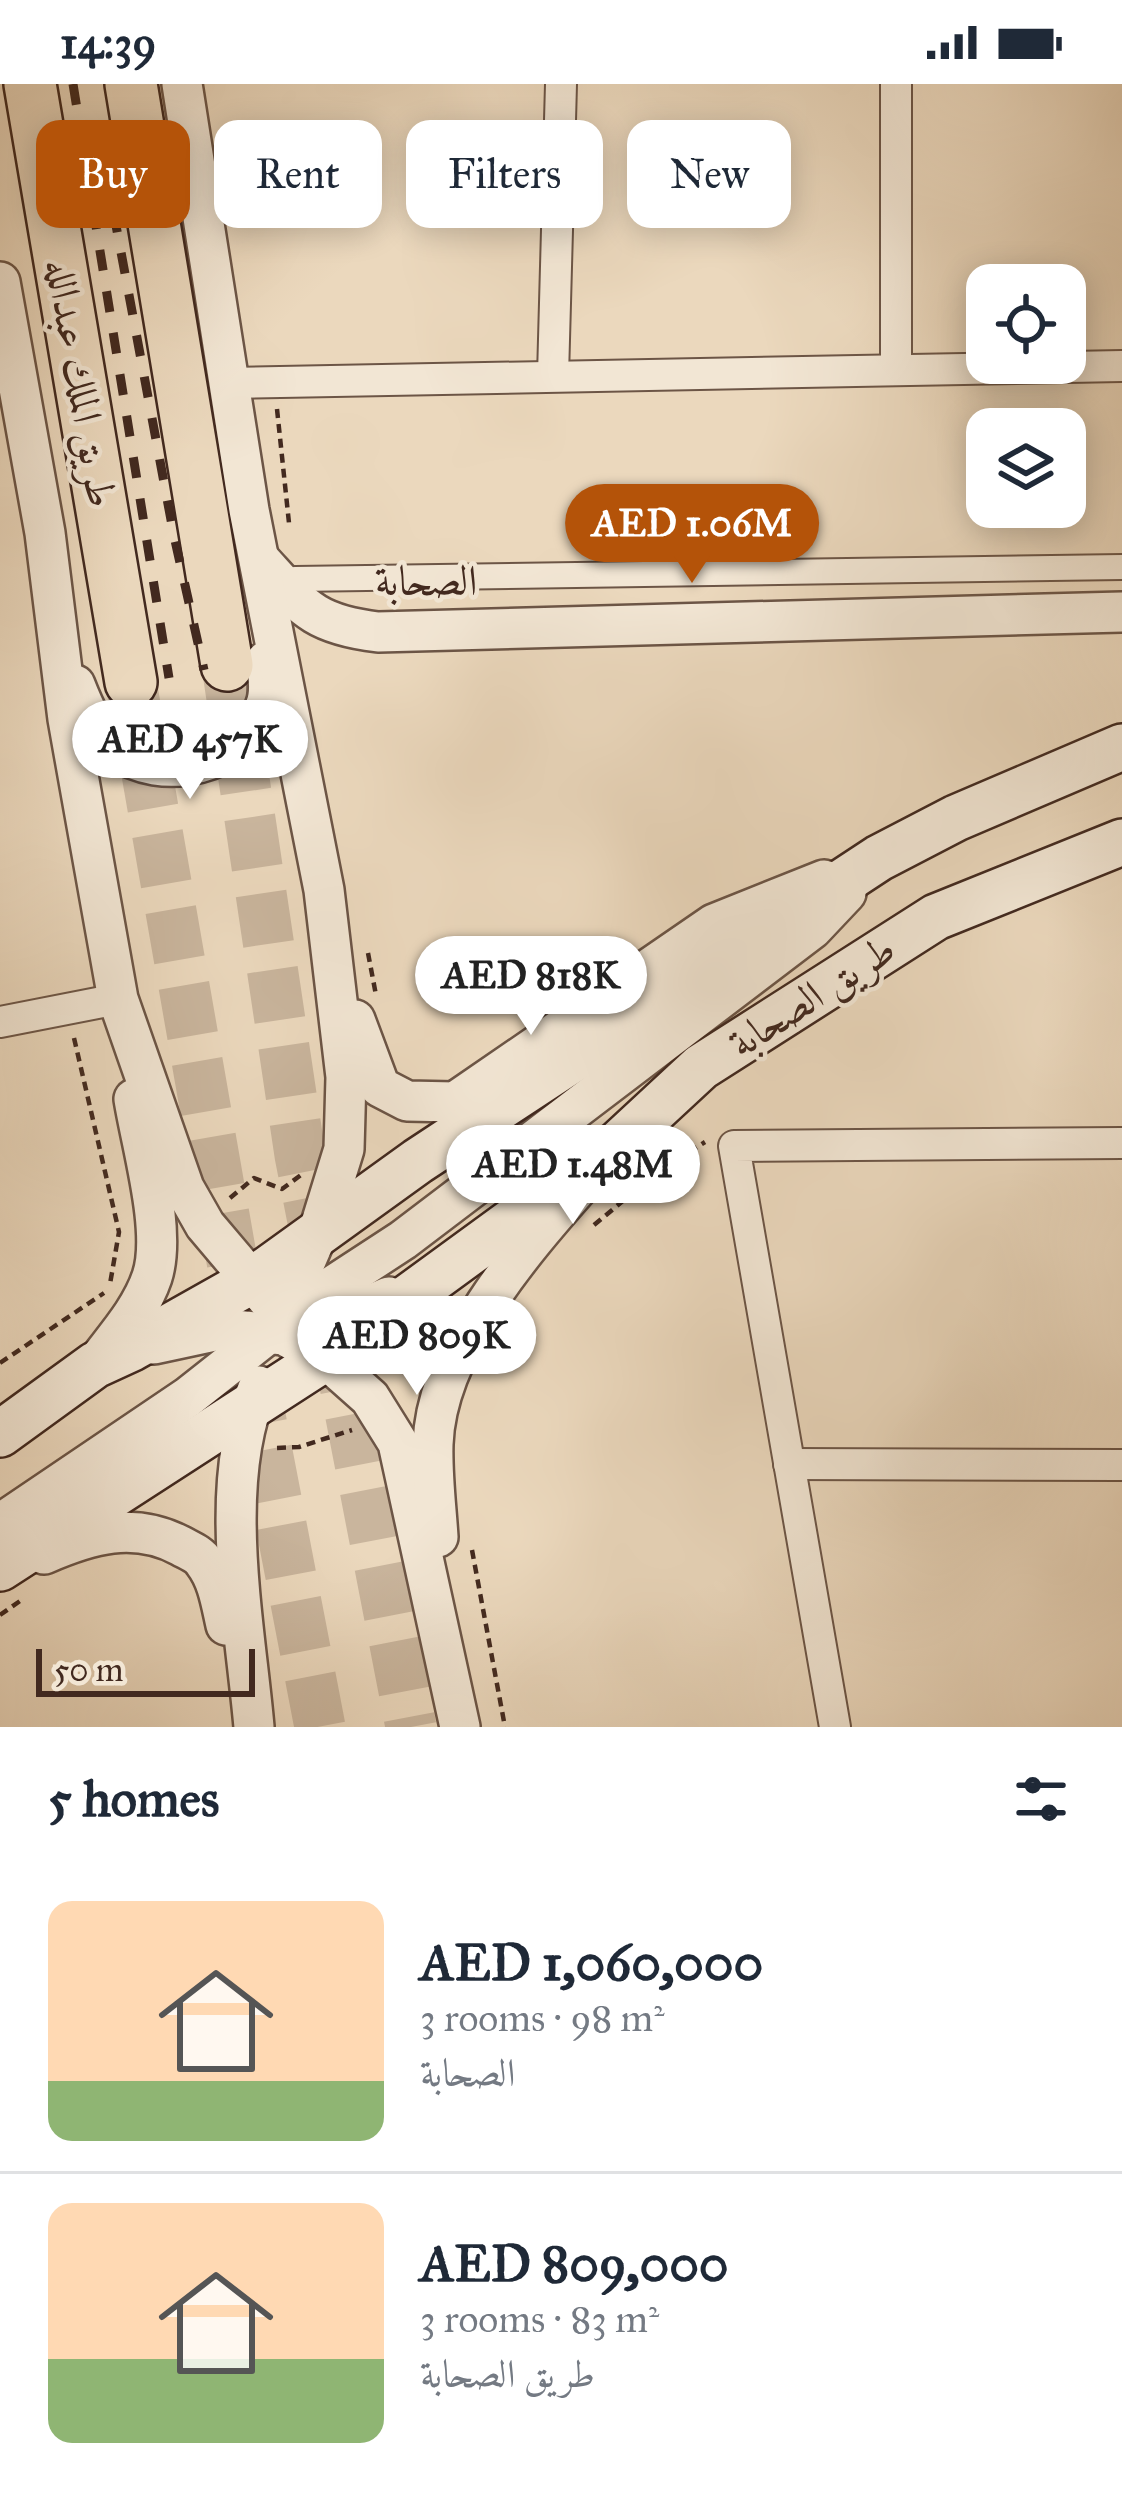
<!DOCTYPE html>
<html lang="en">
<head>
<meta charset="utf-8">
<style>
	:root { --surface:#fff; --page:#f2f2f3; --text:#1f2937; --muted:#747a83; --line:#e0e1e3; --accent:#b45309 }
	body { margin:0; font-family:"IM FELL Great Primer",Amiri,serif; background:var(--page); color:var(--text); height:100vh; display:flex; flex-direction:column; font-size:45px; white-space:nowrap }
	* { box-sizing:border-box; margin:0 }
	p { font-size:39px; color:var(--muted) }
	.icon { flex:none; width:66px; height:66px; fill:none; stroke:currentColor; stroke-width:2; stroke-linecap:round; stroke-linejoin:round }
	.map { position:relative; height:1643px; overflow:hidden }
	.panel { display:flex; flex-direction:column; background:var(--surface); flex:1 }
	.panel>* { flex:none }
	.guide { position:absolute; left:36px; top:36px; width:1050px; height:108px; display:flex; gap:24px }
	.fabs { position:absolute; left:966px; top:180px; display:grid; gap:24px }
	.fabs a { display:grid; place-items:center; width:120px; height:120px; border-radius:24px; background:var(--surface); box-shadow:0 6px 30px #0003; font-size:60px }
	.scale { position:absolute; left:36px; bottom:30px; width:219px; box-sizing:border-box; padding-left:12px; border:6px solid #42291f; border-top:0; font-size:33px; line-height:42px; white-space:nowrap; color:#42291f; -webkit-text-stroke:9px #f2e6d4; paint-order:stroke }
	.price { position:absolute; translate:-50% -102px; padding:0 27px; border-radius:42px; background:#fff; color:#222; font-size:39px; line-height:78px; filter:drop-shadow(0 3px 6px #0008) }
	.price::after { content:''; position:absolute; left:50%; top:72px; width:36px; height:27px; margin-left:-18px; background:inherit; clip-path:polygon(0 0,100% 0,50% 100%) }
	.price.selected { background:var(--accent); color:#fff }
	ul { padding:0; list-style:none }
	li { display:flex; align-items:center; gap:36px; height:300px; padding:0 48px }
	li+li { border-top:3px solid var(--line) }
	li span { display:grid; place-items:center; flex:none; width:336px; height:240px; border-radius:24px; color:#555 }
	li>.icon { margin-inline-start:auto }
	span .icon { width:144px; height:144px; fill:#fffc; stroke-width:1 }
	li b { font-size:51px }
	h2 { display:flex; justify-content:space-between; align-items:center; height:144px; padding:0 48px; font-size:51px }
	.pill { padding:0 42px; border-radius:24px; background:var(--surface); box-shadow:0 6px 30px #0003; font-size:42px; line-height:108px }
	.pill.selected { background:var(--accent); color:#fff }
	.status { display:flex; justify-content:space-between; align-items:center; height:84px; padding:0 60px; background:var(--surface); direction:ltr }
	.status svg { height:33px; fill:currentColor }
	.map>svg:first-child { display:block }
	.lines { fill:none; stroke-linecap:round; stroke-linejoin:round }
	.trunk-tunnel { stroke:#c9b59d; stroke-width:51; stroke-dasharray:51 26; stroke-linecap:butt }
	.pedestrian-casing { stroke:#6c5546; stroke-width:28 }
	.minor-casing { stroke:#6c5546; stroke-width:34 }
	.tertiary-casing { stroke:#6c5546; stroke-width:44 }
	.secondary-casing { stroke:#42291f; stroke-width:50 }
	.trunk-casing { stroke:#42291f; stroke-width:56 }
	.path { stroke:#42291f; stroke-width:4.5; stroke-dasharray:9 6; stroke-linecap:butt }
	.pedestrian { stroke:#f2e6d4; stroke-width:24 }
	.minor { stroke:#f2e6d4; stroke-width:30 }
	.tertiary { stroke:#f2e6d4; stroke-width:39 }
	.secondary { stroke:#f2e6d4; stroke-width:45 }
	.trunk { stroke:#ebd8bd; stroke-width:51 }
	.rail { stroke:#42291f; stroke-width:9; stroke-dasharray:21 21; stroke-linecap:butt }
	.labels { text-anchor:middle; dominant-baseline:central; stroke-width:9; stroke-linejoin:round; paint-order:stroke }
	.street-label { font-size:42px; fill:#42291f; stroke:#f2e6d4 }
</style>
</head>
<body>
<div class="status"><b>14:39</b><svg viewBox="0 0 49 12"><path d="M0 12V9h3v3zM5 12V6h3v6zM10 12V3h3v9zM15 12V0h3v12zM26 1h20v11H26zM47 4h2v5h-2z"/></svg></div>
<div class="map">
<svg width="1122" height="1643" viewBox="0 0 1122 1643">
	<rect width="100%" height="100%" fill="#ebd8bd"/>
	<filter id="stains"><feTurbulence type="fractalNoise" baseFrequency=".00167" numOctaves="4"/><feColorMatrix values="0 0 0 0 .2 0 0 0 0 .09 0 0 0 0 .02 0 0 0 .5 -.17"/></filter>
	<radialGradient id="worn" r=".72"><stop offset=".6" stop-color="#630" stop-opacity="0"/><stop offset="1" stop-color="#630" stop-opacity=".3"/></radialGradient>
	<g class="lines">
		<g class="trunk-tunnel">
			<path d="M227,581L300,1071L322,1183"/>
			<path d="M131,598L236,1200"/>
			<path d="M336,1255L411,1643"/>
			<path d="M252,1290L320,1643"/>
		</g>
		<g class="pedestrian-casing">
			<path id="pedestrian" d="M295,495L1122,483"/>
		</g>
		<g class="minor-casing">
			<g id="minor">
				<path d="M896,0V285"/>
				<path d="M553,292L561,0"/>
				<path d="M227,299L1122,282"/>
				<path d="M0,938L118,915"/>
				<path d="M789,1380L1122,1381"/>
				<path d="M835,1643L734,1062L1122,1059"/>
			</g>
		</g>
		<g class="tertiary-casing">
			<g id="tertiary">
				<path d="M0,198L45,449L68,635L118,915L184,1104L205,1141L282,1232L336,1236L389,1213"/>
				<path d="M260,476C303,523 312,540 378,548L1122,528"/>
				<path d="M75,601C84,624 94,648 114,664C162,700 243,681 265,623C271,609 268,592 266,577"/>
				<path d="M355,936L380,1003L407,1017L455,1018L714,840L824,796"/>
				<path d="M290,1246L331,1203L403,1156L812,845L846,809"/>
				<path d="M154,1260L224,1245L284,1251L325,1274L370,1314L398,1359L460,1643"/>
				<path d="M95,1281C116,1253 141,1226 152,1193C167,1148 142,1064 134,1015"/>
				<path d="M0,1440L188,1313L269,1249L282,1232L319,1146L344,1065L346,993L324,806L249,426L182,0"/>
				<path d="M438,1453C436,1422 432,1391 433,1360C436,1266 522,1167 581,1100"/>
				<path d="M44,1470C90,1450 134,1437 181,1462C190,1467 199,1470 204,1478C218,1496 221,1519 226,1541"/>
				<path d="M254,1643C245,1540 216,1399 259,1302"/>
			</g>
		</g>
		<g class="secondary-casing">
			<g id="secondary">
				<path d="M0,1350L95,1281L132,1264L253,1196L418,1077L879,774L956,734L1122,663"/>
				<path d="M0,1484L325,1274L618,1060L701,983L936,833L1122,758"/>
			</g>
		</g>
		<g class="trunk-casing">
			<g id="trunk">
				<path d="M30,0L131,598"/>
				<path d="M131,0L227,581"/>
			</g>
		</g>
		<g class="path">
			<path d="M277,325L289,439"/>
			<path d="M368,869L376,911"/>
			<path d="M74,954L119,1148L110,1200"/>
			<path d="M230,1114L254,1094L282,1105L301,1091"/>
			<path d="M594,1141L659,1087L705,1058"/>
			<path d="M0,1279L104,1209"/>
			<path d="M277,1364L299,1363L352,1346"/>
			<path d="M472,1466L505,1643"/>
			<path d="M0,1531L20,1517"/>
		</g>
		<use href="#pedestrian" class="pedestrian"/>
		<use href="#minor" class="minor"/>
		<use href="#tertiary" class="tertiary"/>
		<use href="#secondary" class="secondary"/>
		<use href="#trunk" class="trunk"/>
		<g class="rail">
			<path d="M73,0L169,594"/>
			<path d="M98,45L174,452L204,586"/>
		</g>
	</g>
	<g class="labels">
		<g class="street-label">
			<text transform="translate(81 299) rotate(80)">طريق الملك عبدالله</text>
			<text x="426" y="497">الصحابة</text>
			<text transform="translate(812 912) rotate(-33)">طريق الصحابة</text>
		</g>
	</g>
	<rect width="100%" height="100%" filter="url(#stains)"/>
	<rect width="100%" height="100%" fill="url(#worn)"/>
</svg>
<div class="fabs">
<a><svg class="icon" aria-label="locate" viewBox="0 0 24 24"><circle cx="12" cy="12" r="6"/><path d="M12 2v4M12 18v4M2 12h4M18 12h4"/></svg></a>
<a><svg class="icon" aria-label="layers" viewBox="0 0 24 24"><path d="M12 4l9 5-9 5-9-5zM3 14l9 5 9-5"/></svg></a>
</div>
<div class="scale">50 m</div>
<b class="price selected" style="left:692px;top:502px">AED 1.06M</b>
<b class="price" style="left:190px;top:718px">AED 457K</b>
<b class="price" style="left:531px;top:954px">AED 818K</b>
<b class="price" style="left:573px;top:1143px">AED 1.48M</b>
<b class="price" style="left:417px;top:1314px">AED 809K</b>
<div class="guide">
<a class="pill selected">Buy</a>
<a class="pill">Rent</a>
<a class="pill">Filters</a>
<a class="pill">New</a>
</div>
</div>
<section class="panel">
<h2>5 homes<svg class="icon" aria-label="filters" viewBox="0 0 24 24"><path d="M4 7h16M4 17h16"/><circle cx="9" cy="7" r="2"/><circle cx="15" cy="17" r="2"/></svg></h2>
<ul>
<li><span style="background:linear-gradient(#ffd9b3 75%,#8fb573 0)"><svg class="icon" aria-label="home" viewBox="0 0 24 24"><path d="M3 11l9-7 9 7M6 9v11h12V9"/></svg></span><div><b>AED 1,060,000</b><p>3 rooms · 98 m²</p><p>الصحابة</p></div></li>
<li><span style="background:linear-gradient(#ffd9b3 65%,#8fb573 0)"><svg class="icon" aria-label="home" viewBox="0 0 24 24"><path d="M3 11l9-7 9 7M6 9v11h12V9"/></svg></span><div><b>AED 809,000</b><p>3 rooms · 83 m²</p><p>طريق الصحابة</p></div></li>
</ul>
</section>
</body>
</html>
